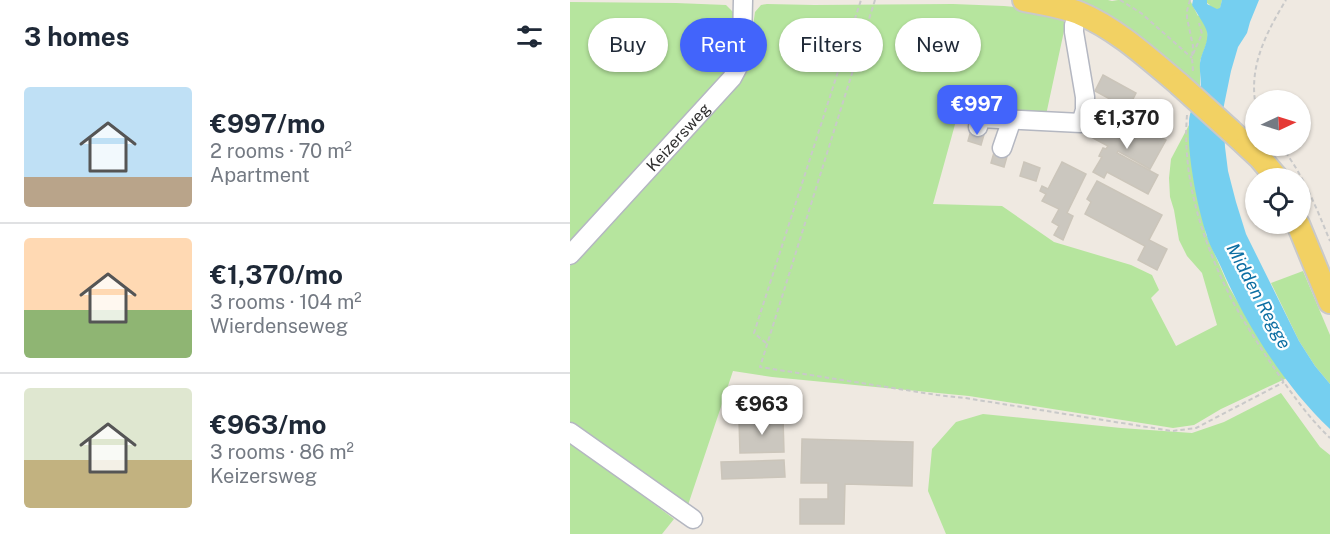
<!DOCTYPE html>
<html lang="en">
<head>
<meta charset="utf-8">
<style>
	:root { --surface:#fff; --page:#f6f6f7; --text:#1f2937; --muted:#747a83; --line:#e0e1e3; --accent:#4264fb }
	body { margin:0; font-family:"Public Sans",sans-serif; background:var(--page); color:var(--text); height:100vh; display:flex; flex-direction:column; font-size:22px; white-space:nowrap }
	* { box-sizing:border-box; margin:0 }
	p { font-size:20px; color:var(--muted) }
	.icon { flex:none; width:33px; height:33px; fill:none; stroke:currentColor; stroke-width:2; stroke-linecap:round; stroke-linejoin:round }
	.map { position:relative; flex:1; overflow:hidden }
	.panel { display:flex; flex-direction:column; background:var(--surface); width:570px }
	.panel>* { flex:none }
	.banner { position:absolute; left:18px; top:18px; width:570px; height:54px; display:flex; gap:12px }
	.needle { width:39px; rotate:86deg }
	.controls { position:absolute; left:675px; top:90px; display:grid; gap:12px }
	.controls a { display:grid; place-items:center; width:66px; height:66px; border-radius:50%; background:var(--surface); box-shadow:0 2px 4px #0004; font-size:30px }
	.price { position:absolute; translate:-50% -51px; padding:0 14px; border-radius:12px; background:#fff; color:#222; font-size:20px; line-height:39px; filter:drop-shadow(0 2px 3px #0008) }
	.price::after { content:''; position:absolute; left:50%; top:36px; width:18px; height:14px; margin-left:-9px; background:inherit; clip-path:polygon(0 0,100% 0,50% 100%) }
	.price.active { background:var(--accent); color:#fff }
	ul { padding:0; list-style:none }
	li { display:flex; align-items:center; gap:18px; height:150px; padding:0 24px }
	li+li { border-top:2px solid var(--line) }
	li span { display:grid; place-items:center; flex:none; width:168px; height:120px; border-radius:6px; color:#555 }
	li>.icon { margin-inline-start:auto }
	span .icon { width:72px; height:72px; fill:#fffc; stroke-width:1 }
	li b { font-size:26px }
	h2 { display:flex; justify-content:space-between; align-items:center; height:72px; padding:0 24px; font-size:26px }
	.pill { padding:0 21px; border-radius:27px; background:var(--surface); box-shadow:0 2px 4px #0004; font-size:21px; line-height:54px }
	.pill.active { background:var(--accent); color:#fff }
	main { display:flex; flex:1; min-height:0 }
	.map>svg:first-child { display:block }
	.green { fill:#b6e59e }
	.water { fill:#75cff0 }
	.building { fill:#cbc7bf; stroke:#cbc5ba; stroke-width:1.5 }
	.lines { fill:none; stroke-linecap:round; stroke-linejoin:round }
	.minor-casing { stroke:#b4b7c1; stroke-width:21 }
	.major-casing { stroke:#c9c9c9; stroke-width:26 }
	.path { stroke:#c9c9c9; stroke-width:2; stroke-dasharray:4.5 3; stroke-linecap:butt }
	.minor { stroke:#fff; stroke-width:18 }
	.major { stroke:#f2d163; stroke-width:22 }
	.major-bridge-casing { stroke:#c9c9c9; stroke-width:26; stroke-linecap:butt }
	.major-bridge { stroke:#f2d163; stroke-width:22 }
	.labels { text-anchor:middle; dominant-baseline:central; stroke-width:4.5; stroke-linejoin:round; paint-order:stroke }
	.street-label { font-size:16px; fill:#2e2e2e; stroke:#fff }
	.water-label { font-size:18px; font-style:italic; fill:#0d6fa3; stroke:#fff }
</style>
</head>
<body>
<main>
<section class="panel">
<h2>3 homes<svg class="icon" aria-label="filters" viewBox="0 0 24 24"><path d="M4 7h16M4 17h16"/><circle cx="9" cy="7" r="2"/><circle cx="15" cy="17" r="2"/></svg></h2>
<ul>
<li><span style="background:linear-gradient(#bfe0f5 75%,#b9a48a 0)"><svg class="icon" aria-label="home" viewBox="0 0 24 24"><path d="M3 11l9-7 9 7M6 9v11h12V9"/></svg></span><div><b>€997/mo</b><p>2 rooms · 70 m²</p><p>Apartment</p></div></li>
<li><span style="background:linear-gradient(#ffd9b3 60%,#8fb573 0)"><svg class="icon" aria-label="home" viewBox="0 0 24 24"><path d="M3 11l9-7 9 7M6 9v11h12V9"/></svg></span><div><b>€1,370/mo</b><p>3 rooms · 104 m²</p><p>Wierdenseweg</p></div></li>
<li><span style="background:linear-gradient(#dfe7d0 60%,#c2b280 0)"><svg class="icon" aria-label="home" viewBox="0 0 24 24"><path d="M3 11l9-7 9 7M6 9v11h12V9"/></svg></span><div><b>€963/mo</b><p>3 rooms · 86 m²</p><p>Keizersweg</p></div></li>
</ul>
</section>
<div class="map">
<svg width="760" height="534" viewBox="0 0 760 534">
	<rect width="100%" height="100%" fill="#efe9e1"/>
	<g class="green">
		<path d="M510,0H538L542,1L548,0H620L628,16L640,5L637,3V0H652L650,9H647L637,29L638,39L630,61V93L509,6Z"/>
		<path d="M0,2L106,3L156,5L164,13L166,21L161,62L151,79L0,245Z"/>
		<path d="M197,4L244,5L383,4L434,6L468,9L497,17L476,115L389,110L363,204L432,206L484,242L561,265L582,275L589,290L581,298L606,346L647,325L632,273L617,256L609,240L604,210L600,197L599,178L601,159L619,125L623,175L636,234L659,287L673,311L717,378L651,409L624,425L603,428L399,396L202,377L163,371L117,508L68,474L0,422V266L171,82V76L178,60L185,12L191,5Z"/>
		<path d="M733,271L760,335V384L745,366L729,341L701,283Z"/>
		<path d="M711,393L750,447L760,455V534H376L358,491L362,449L386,422L413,414L551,428L622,433L654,422Z"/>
		<path d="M0,441L104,519L92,534H0Z"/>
	</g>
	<path class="water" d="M623,0H637V4L647,9L650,8L652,0H689L680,22L677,33L668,47L661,71L653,110L655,147L658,171L666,202L676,234L729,341L745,366L760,384V429C715,387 675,323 651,267C646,256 639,245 636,233C627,205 617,154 619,125C619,109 624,108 629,95C633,86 629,73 630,63C631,53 639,43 637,32C636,26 626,12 622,5Z"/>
	<g class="building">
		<path d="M533,75L566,93L558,109L525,91Z"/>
		<path d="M535,107L596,140L580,169L548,151L547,153L588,175L578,194L537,172L534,178L523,172L532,157L529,156L533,148L536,149L538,146L519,136Z"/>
		<path d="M402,127L415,131L411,145L398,141Z"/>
		<path d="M425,149L438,153L434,167L421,163Z"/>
		<path d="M454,162L470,168L466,181L450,176Z"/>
		<path d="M492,162L516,174L497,213L503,216L493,240L484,235L489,226L482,222L489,209L472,201L476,194L470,191L472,186L478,189Z"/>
		<path d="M527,181L592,215L579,240L597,249L587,270L568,260L575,246L515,214L521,202L517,199Z"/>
		<path d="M213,418L214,452L170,453L169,420Z"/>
		<path d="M232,439L343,442L342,486L275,484L274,524H230V499H258V483H231Z"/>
		<path d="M214,460L215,477L152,479L151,462Z"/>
	</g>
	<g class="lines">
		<g class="minor-casing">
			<g id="minor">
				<path d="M408,127L410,118L511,123L515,110V97L504,32V25L510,14"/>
				<path d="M432,148L442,119"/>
				<path id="s1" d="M0,255L162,78L169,65L172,43L173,0"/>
				<path d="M0,432L123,519"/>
			</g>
		</g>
		<g class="major-casing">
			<g id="major">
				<path d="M454,0C472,3 491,6 509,13C547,29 578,58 609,84"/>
				<path d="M661,131L690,158L707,178"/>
				<path d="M728,224L760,302"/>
			</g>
		</g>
		<g class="path">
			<path d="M305,0L190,367L367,395L395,398L602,431L626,428L714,382"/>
			<path d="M550,0L571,13L622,58"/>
			<path d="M620,0L617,11V18L623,46L622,58L623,71"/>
			<path d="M623,54L632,34L629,23"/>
			<path d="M686,107C678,67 696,33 716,0"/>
			<path d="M617,115C612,176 631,237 658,292C669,315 684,337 698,359C717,387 736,415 760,438"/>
			<path d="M711,146C734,176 746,207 760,241"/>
			<path d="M196,343L184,333L291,0"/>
		</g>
		<use href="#minor" class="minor"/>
		<use href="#major" class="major"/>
		<g class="major-bridge-casing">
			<path id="major-bridge" d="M609,84L661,131"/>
		</g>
		<use href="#major-bridge" class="major-bridge"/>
	</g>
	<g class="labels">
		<g class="street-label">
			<text stroke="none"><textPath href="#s1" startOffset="160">Keizersweg</textPath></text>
		</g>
		<g class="water-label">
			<text transform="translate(689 296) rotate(62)">Midden Regge</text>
		</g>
	</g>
</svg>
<div class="controls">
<a><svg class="needle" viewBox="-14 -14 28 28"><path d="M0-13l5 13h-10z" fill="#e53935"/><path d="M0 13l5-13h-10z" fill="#747a83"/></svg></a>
<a><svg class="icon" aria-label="locate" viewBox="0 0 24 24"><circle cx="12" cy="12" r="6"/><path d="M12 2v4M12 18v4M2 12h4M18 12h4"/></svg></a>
</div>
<b class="price active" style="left:407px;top:136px">€997</b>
<b class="price" style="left:557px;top:150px">€1,370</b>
<b class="price" style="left:192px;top:436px">€963</b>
<div class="banner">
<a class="pill">Buy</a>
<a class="pill active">Rent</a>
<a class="pill">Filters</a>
<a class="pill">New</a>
</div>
</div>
</main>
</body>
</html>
